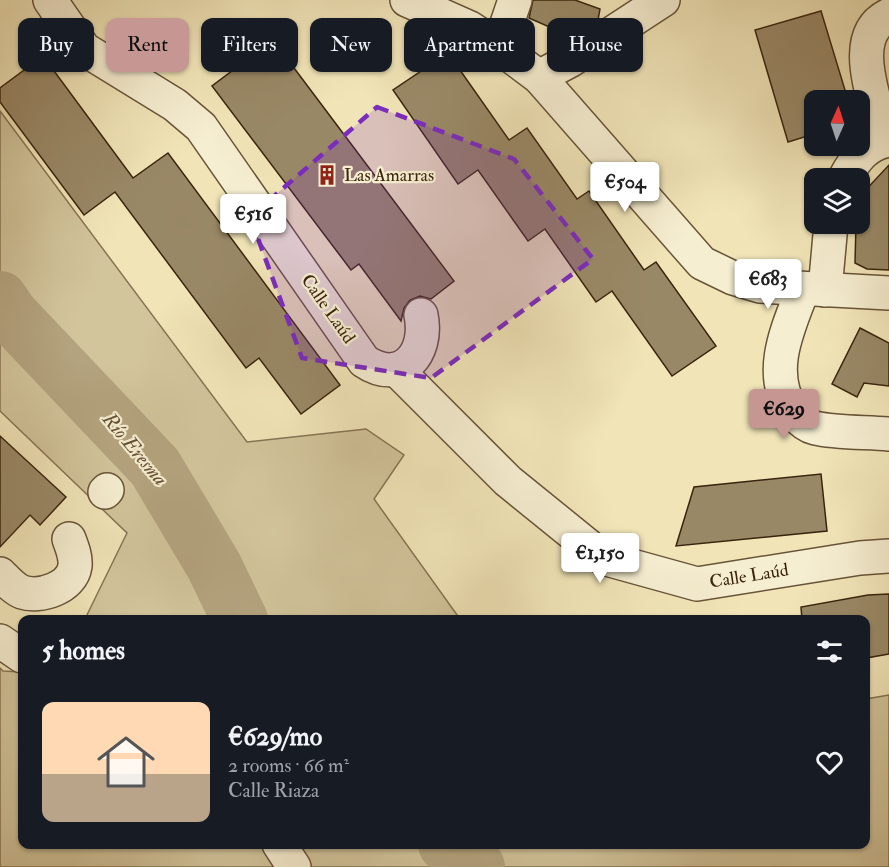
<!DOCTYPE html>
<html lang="en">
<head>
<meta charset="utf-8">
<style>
	:root { --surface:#171b24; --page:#20242c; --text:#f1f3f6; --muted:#9ea1a6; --line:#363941; --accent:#c59692 }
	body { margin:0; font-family:"IM FELL Double Pica",serif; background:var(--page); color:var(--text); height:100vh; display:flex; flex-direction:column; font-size:22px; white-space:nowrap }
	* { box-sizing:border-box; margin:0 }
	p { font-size:20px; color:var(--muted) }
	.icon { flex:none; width:33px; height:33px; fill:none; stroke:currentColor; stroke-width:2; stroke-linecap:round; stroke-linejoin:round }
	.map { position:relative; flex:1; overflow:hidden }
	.details { position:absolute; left:18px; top:615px; width:852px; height:234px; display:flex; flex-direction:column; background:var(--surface); border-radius:12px; box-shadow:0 2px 4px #0004 }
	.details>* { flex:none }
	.banner { position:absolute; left:18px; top:18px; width:854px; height:54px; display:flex; gap:12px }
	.needle { width:39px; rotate:3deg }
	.fabs { position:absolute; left:804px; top:90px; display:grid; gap:12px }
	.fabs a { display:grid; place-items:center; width:66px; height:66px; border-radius:12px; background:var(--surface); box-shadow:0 2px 4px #0004; font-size:30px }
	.price { position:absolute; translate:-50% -51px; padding:0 14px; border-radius:6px; background:#fff; color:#222; font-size:20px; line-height:39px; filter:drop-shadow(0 2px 3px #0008) }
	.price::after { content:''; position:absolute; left:50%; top:36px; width:18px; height:14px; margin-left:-9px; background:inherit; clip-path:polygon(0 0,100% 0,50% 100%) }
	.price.on { background:var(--accent); color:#111 }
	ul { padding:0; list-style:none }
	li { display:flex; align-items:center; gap:18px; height:150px; padding:0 24px }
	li+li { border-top:2px solid var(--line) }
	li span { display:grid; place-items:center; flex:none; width:168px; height:120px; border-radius:12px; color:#555 }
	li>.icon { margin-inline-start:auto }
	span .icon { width:72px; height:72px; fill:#fffc; stroke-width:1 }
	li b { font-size:26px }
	h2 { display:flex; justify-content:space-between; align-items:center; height:72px; padding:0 24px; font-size:26px }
	.tag { padding:0 21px; border-radius:12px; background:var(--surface); box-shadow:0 2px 4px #0004; font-size:21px; line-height:54px }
	.tag.on { background:var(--accent); color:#111 }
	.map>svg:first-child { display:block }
	.green { fill:#d2c49b; stroke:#867454; stroke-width:1.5 }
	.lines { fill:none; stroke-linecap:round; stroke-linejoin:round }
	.river { stroke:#b3a37e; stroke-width:56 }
	.building { fill:#986; stroke:#3a240d; stroke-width:1.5 }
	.minor-casing { stroke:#685438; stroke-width:36 }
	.minor { stroke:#f6eed1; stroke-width:33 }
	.marked { fill:#7b2cbf; fill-opacity:0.2; stroke:#7b2cbf; stroke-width:4.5; stroke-dasharray:12 8; stroke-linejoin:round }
	.labels { text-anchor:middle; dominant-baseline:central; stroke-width:4.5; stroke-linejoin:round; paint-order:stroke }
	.poi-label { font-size:18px; fill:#3a240d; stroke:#f6eed1; text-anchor:start }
	.street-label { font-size:18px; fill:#3a240d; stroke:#f6eed1 }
	.water-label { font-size:20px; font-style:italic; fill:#645035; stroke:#f6eed1 }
</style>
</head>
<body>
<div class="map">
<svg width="889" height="867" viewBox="0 0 889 867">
	<rect width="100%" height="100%" fill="#f1e5b8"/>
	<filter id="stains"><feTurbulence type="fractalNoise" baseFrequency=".00333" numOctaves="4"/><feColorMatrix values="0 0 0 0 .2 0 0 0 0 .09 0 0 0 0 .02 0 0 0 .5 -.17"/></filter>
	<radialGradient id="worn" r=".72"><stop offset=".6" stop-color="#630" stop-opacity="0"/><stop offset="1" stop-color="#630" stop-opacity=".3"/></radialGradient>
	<g class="green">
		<path d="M0,111L247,442L366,429L404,455L374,499L460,619H85L127,533L0,411Z"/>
		<path d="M0,668L3,671L22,672V844H866V699L889,695V867H0Z"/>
	</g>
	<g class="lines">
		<g class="river">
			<path d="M0,299L10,314L155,467L214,566L240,620"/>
			<path d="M446,844L477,867"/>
		</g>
	</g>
	<g class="building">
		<path d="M533,0H575L600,9L598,20L572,37L529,18Z"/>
		<path d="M821,11L848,100H814V134L788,142L755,30Z"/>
		<path d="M273,40L454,281L431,299L420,296L410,300L404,308L401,321L359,264L351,270L212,86Z"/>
		<path d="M448,53L509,140L527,128L577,199L589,191L644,270L656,262L716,346L672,376L612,291L596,302L545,229L528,241L478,170L458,184L393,90Z"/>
		<path d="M43,56L133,178L168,153L340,385L301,414L259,358L246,368L115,192L84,215L0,102V88Z"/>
		<path d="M889,165V270L867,269L855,263L856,224H860V196Z"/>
		<path d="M860,328L889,343V386L864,383L857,397L832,384Z"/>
		<path d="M0,436L66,497L40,525L30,515L0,547Z"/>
		<path d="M821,474L827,531L676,546L694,487Z"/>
		<path d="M889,594V654L866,658V620H802L801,607L868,595Z"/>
	</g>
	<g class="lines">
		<g class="minor-casing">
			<g id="minor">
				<path d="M50,0L84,49L175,105L201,127L364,361C401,386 429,354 421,315"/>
				<path d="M407,0L470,28L499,47L539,77L702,263L733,278L760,286L889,293"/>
				<path d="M499,47L515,0"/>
				<path d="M539,77L571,60L663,0"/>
				<path d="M878,115C870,85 852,33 889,15"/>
				<path d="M845,178C855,159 866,144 889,140"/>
				<path d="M803,289C788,328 766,373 793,412C799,419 806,426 815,428C836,433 867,432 889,434"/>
				<path d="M825,290L831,224"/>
				<path d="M397,370L508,481L603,558L697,584L860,558L889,556"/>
				<path d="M105,492L107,490"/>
				<path d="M0,574C6,580 14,589 22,592C40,598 72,588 75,566C76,557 72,547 69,539"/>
				<path d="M0,641L22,656"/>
				<path d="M279,844L294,867"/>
			</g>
		</g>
		<use href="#minor" class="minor"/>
	</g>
	<path class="marked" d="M377,107L514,159L593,259L431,378L302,358L250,217Z"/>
	<defs>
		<g id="building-bare" transform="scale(1.62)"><path d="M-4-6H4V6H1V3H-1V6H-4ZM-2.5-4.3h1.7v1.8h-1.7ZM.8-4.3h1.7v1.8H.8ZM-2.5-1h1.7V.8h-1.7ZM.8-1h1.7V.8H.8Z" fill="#8f2418" stroke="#f6eed1" stroke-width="2.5" paint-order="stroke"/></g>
	</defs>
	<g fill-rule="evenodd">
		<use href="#building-bare" x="327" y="175"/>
	</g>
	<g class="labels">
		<g class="poi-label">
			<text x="344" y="175">Las Amarras</text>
		</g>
		<g class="street-label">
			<text transform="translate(328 309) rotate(55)">Calle Laúd</text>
			<text transform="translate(749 576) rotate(-9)">Calle Laúd</text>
		</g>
		<g class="water-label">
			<text transform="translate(135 449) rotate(50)">Río Eresma</text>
		</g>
	</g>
	<rect width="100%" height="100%" filter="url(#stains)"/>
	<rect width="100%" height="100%" fill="url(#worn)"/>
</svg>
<div class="fabs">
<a><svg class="needle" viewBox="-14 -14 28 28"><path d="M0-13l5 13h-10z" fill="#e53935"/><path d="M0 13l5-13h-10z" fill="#9ea1a6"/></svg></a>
<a><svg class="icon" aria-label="layers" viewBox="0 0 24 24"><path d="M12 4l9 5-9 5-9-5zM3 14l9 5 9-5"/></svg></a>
</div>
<b class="price" style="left:625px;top:213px">€504</b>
<b class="price" style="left:253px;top:245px">€516</b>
<b class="price" style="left:768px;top:310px">€683</b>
<b class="price on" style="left:784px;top:440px">€629</b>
<b class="price" style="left:600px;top:584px">€1,150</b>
<div class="banner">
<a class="tag">Buy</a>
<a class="tag on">Rent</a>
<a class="tag">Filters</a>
<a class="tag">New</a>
<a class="tag">Apartment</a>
<a class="tag">House</a>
</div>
<section class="details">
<h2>5 homes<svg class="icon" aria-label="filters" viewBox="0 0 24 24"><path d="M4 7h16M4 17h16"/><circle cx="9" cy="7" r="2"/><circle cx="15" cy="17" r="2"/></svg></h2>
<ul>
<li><span style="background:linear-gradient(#ffd9b3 60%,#b9a48a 0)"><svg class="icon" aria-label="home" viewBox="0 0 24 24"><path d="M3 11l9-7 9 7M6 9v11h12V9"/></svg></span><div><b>€629/mo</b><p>2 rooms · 66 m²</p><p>Calle Riaza</p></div><svg class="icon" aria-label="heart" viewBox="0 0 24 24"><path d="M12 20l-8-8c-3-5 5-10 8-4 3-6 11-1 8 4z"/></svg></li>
</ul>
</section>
</div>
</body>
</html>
